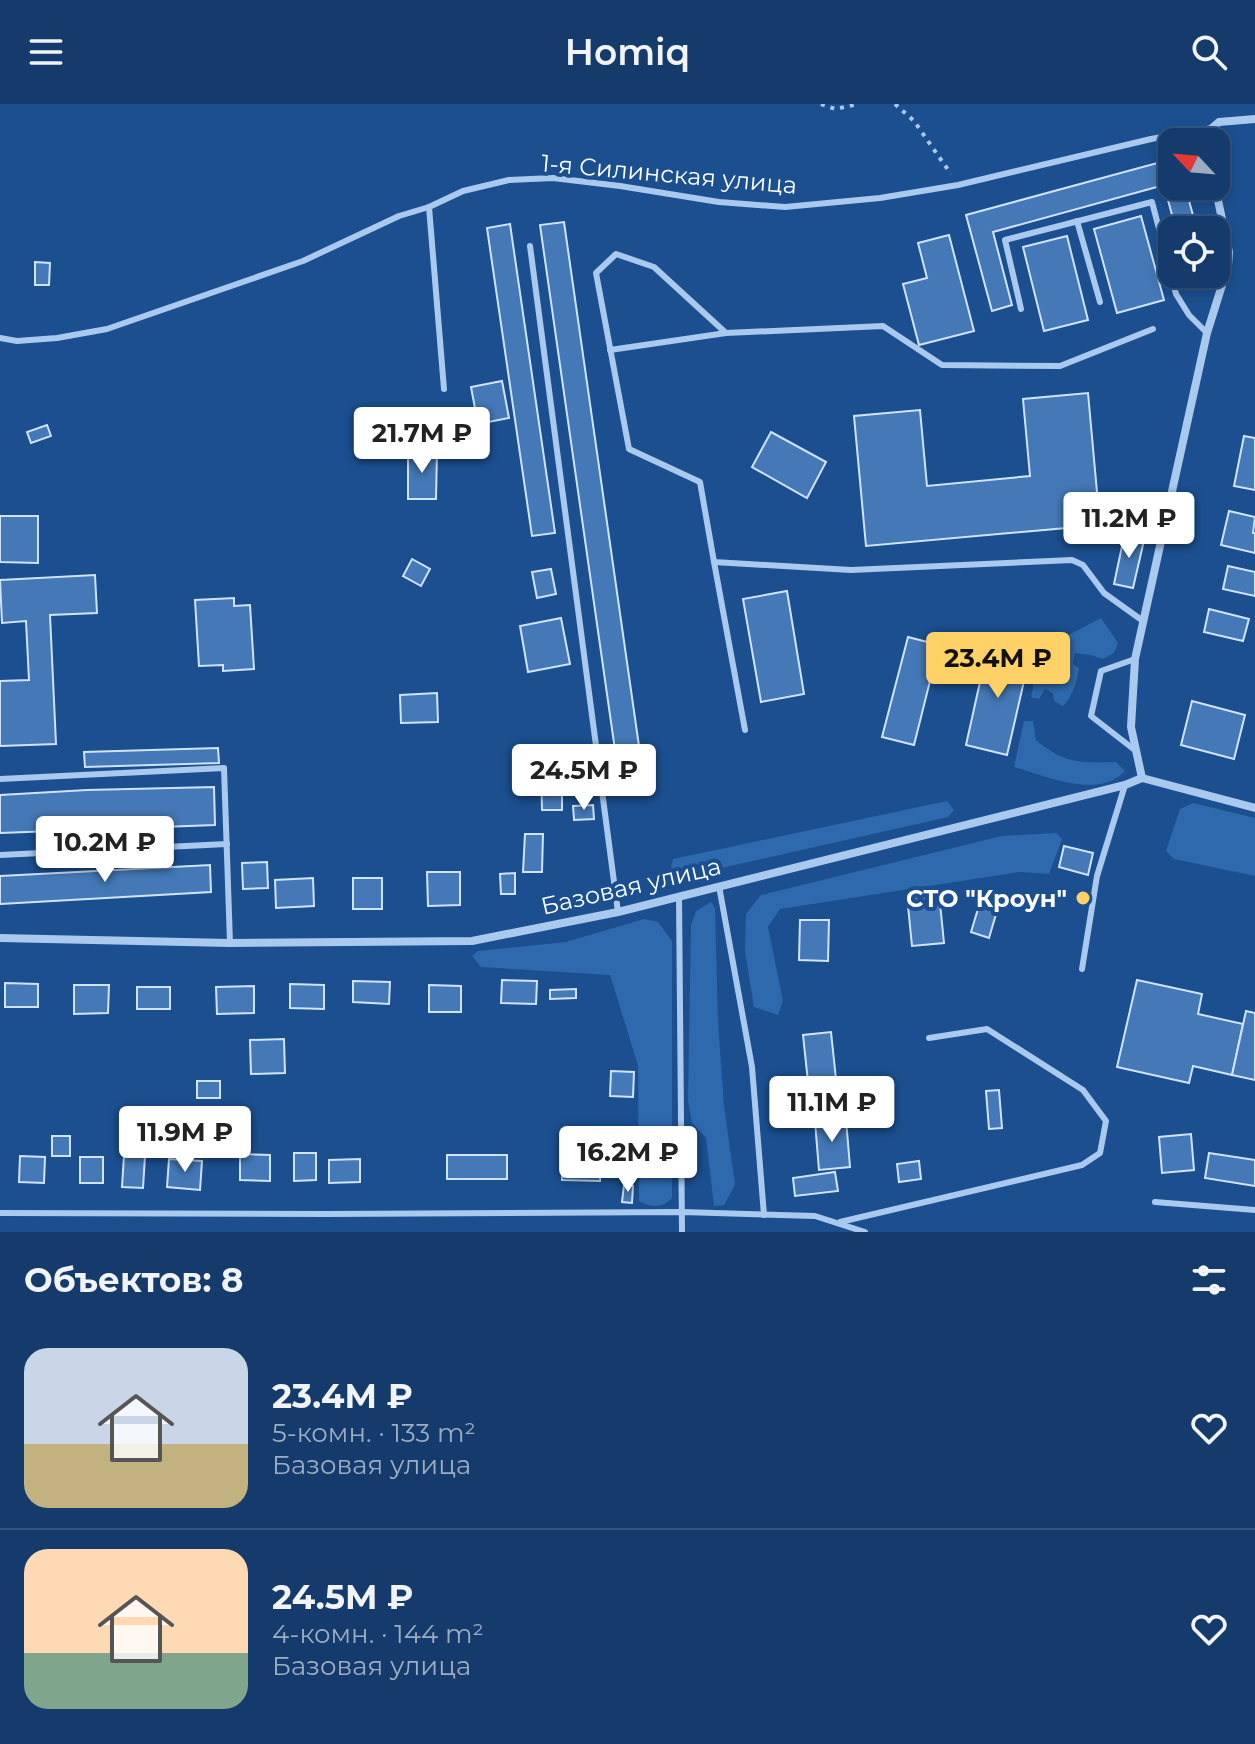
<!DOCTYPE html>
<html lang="ru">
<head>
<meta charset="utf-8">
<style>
	:root { --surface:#143b6b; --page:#1d4271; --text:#f1f3f6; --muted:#9dadc1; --line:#33557e; --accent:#ffd166 }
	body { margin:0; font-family:Montserrat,sans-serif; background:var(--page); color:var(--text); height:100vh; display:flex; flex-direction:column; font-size:30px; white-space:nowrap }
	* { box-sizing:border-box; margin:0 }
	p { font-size:26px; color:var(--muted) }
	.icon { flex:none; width:44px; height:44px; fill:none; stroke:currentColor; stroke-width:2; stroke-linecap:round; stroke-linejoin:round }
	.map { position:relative; height:1128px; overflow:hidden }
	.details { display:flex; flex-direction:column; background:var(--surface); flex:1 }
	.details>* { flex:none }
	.needle { width:52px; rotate:296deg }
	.controls { position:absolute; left:1158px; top:24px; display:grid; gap:16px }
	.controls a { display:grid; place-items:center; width:72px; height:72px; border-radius:16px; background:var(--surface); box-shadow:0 4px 12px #0003,0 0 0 2px var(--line); font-size:40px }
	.price { position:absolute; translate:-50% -68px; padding:0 18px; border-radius:8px; background:#fff; color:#222; font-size:26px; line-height:52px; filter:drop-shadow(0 2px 4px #0008) }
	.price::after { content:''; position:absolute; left:50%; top:48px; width:24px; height:18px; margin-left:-12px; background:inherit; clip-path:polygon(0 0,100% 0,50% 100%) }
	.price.selected { background:var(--accent); color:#111 }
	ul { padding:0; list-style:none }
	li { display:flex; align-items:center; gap:24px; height:200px; padding:0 24px }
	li+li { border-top:2px solid var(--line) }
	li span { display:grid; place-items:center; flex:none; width:224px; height:160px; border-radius:24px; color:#555 }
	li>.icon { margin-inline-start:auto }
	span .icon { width:96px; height:96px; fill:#fffc; stroke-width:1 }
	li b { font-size:34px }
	h2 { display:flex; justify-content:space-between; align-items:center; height:96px; padding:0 24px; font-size:34px }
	header { display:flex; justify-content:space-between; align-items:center; height:104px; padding:0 24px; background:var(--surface); font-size:36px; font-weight:600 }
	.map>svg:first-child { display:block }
	.green { fill:#2e69ad }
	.building { fill:#4478b7; stroke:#cfe3fa; stroke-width:2 }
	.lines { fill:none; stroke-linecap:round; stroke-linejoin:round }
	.path { stroke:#a9c9ee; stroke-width:4; stroke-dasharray:4 6; stroke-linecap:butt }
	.service { stroke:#a9c9ee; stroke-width:6 }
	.minor { stroke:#a9c9ee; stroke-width:8 }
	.poi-dot { fill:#ffd166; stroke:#1b4f8f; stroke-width:3 }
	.labels { text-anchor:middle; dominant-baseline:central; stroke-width:8; stroke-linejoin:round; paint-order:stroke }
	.street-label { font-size:24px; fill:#fff; stroke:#1b4f8f }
	.poi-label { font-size:24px; font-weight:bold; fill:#fff; stroke:#1b4f8f; text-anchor:end }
</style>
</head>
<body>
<header><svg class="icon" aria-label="menu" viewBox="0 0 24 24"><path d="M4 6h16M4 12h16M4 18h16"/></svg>Homiq<svg class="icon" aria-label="search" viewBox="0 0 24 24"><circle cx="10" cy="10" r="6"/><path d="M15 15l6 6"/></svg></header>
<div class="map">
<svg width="1255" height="1128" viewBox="0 0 1255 1128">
	<rect width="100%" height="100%" fill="#1b4f8f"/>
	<g class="green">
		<path d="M1101,514L1118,539L1114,549L1103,555L1090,551L1075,549L1073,560L1079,564C1077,578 1073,591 1063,602L1054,597L1053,589L1045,585L1039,595L1031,593L1042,545Z"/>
		<path d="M1024,617H1033L1036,636C1065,660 1080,659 1116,658L1125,667C1098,696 1046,672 1014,663Z"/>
		<path d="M947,697L954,706L948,713L686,772L675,770L671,763L673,755Z"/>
		<path d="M1193,699L1255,714V772L1174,755L1166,747L1180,705Z"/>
		<path d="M1056,729L1062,735L1049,770L1020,768L780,805L768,823L783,897L778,911L754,903L745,847L746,810L761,791L1002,732Z"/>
		<path d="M711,798L715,804L718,918L724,1002L735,1081L724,1101L714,1102L706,1034L692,1019L688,996L691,821L696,807Z"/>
		<path d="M644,815L658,818L672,837V1094C663,1104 651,1104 639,1097L638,961L610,871L481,863L472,852L478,847L566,838Z"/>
	</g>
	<g class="building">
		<path d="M1172,55V82H1185L1197,126H1176L1164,81L993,128L1012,201L992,207L966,111Z"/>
		<path d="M1141,112L1164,196L1117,209L1094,125Z"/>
		<path d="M564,118L640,649L616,653L540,121Z"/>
		<path d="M510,120L555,429L532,432L487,124Z"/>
		<path d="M949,131L974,227L919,241L903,180L927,174L918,139Z"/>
		<path d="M1067,132L1088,216L1044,227L1023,143Z"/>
		<path d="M35,158L50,159L49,181H35Z"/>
		<path d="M1188,170H1209L1211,178L1192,183Z"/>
		<path d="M502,277L509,314L478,320L471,283Z"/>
		<path d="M1088,289L1100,421L866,442L854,312L920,306L927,382L1030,372L1023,295Z"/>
		<path d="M47,321L51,332L31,339L27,328Z"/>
		<path d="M771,328L826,358L807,394L752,363Z"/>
		<path d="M1244,332L1255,334V386L1234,382Z"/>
		<path d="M408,347H437L436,395H408Z"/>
		<path d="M1229,407L1255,413L1253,429H1255V449L1221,441Z"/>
		<path d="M0,412H38V459L0,458Z"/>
		<path d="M1125,428L1145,432L1133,484L1114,480Z"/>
		<path d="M412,455L430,465L421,482L403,472Z"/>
		<path d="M1228,462L1255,468V492L1223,485Z"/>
		<path d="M551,465L556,490L537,494L532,468Z"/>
		<path d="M95,471L97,509L50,511L56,640L0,642V577L29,576L26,517L2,519L0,476Z"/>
		<path d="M787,487L804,590L761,598L743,495Z"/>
		<path d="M234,494V502L250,501L254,565L223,567V561L199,562L195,496Z"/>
		<path d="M1209,505L1249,515L1243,537L1204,528Z"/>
		<path d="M561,514L570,560L528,568L520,522Z"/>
		<path d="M908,533L939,541L914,641L882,633Z"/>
		<path d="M988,542L1030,551L1007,651L966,641Z"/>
		<path d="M437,589L438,618L401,619L400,591Z"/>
		<path d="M1192,597L1245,611L1234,655L1181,641Z"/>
		<path d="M218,644L219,659L85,663L84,648Z"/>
		<path d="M562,664V706H542L541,665Z"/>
		<path d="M214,683L215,721L0,729V691L87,686Z"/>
		<path d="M593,701L594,715L574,716L573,702Z"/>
		<path d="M525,730H543L542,768H523Z"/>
		<path d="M1064,742L1093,749L1088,771L1059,763Z"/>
		<path d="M267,758L268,784L243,785L242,759Z"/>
		<path d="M210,761L211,788L0,800V772Z"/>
		<path d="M427,768H460V801L428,802Z"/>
		<path d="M515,769V790H501L500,770Z"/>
		<path d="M313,774L314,802L276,804L275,776Z"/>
		<rect x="353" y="774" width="29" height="31"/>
		<path d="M939,789L944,839L912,842L907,792Z"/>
		<path d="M981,795L999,800L989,834L971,828Z"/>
		<path d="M800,816H829L828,857L799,856Z"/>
		<path d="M502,876L537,877L536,900L501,899Z"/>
		<path d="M1137,876L1202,890L1198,910L1243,920L1232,971L1193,962L1189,979L1117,963Z"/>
		<path d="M353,877L390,878L389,900L353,898Z"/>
		<path d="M5,879L38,880V903H5Z"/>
		<path d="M290,880L324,881V905L290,904Z"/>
		<path d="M74,881H109L108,909L74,910Z"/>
		<path d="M429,881L461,882V908H429Z"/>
		<path d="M254,882V909L217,910L216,883Z"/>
		<rect x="137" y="883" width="33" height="22"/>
		<path d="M576,885V894L550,895V886Z"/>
		<path d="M1246,907L1255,909V976L1232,971Z"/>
		<path d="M831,928L836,975L808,978L803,931Z"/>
		<path d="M284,935L285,969L251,970L250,936Z"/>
		<path d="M611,967L634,968L633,993L610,992Z"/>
		<rect x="197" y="977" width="23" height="17"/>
		<path d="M999,986L1002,1024L989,1025L986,987Z"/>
		<path d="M846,1015L850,1063L819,1066L815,1018Z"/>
		<path d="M1191,1030L1194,1066L1162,1069L1159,1033Z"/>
		<rect x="52" y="1032" width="18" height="20"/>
		<path d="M563,1044L601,1045L600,1077L562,1076Z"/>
		<path d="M294,1049H316V1076L294,1077Z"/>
		<path d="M1209,1049L1255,1056V1082L1205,1074Z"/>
		<path d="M240,1050L270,1051V1077L240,1076Z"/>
		<path d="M124,1051L145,1052L143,1084L122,1083Z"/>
		<rect x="447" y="1051" width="60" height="24"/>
		<path d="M20,1052L45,1053L44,1079L19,1078Z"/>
		<rect x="80" y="1053" width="23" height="26"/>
		<path d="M169,1055L202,1057L200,1086L167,1083Z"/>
		<path d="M360,1055V1078L329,1079V1056Z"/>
		<path d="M919,1057L921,1075L899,1078L897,1060Z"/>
		<path d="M835,1068L838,1087L795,1092L793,1074Z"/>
		<path d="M624,1081L633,1082L632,1099L622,1098Z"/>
	</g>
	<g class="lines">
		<g class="path">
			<path d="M821,0L835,5L859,0"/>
			<path d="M895,0L914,17L951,70"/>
		</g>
		<g class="service">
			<path d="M429,103L444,285"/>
			<path d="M1077,117L1100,198"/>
			<path d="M530,142L618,808"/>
			<path d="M1021,205L1005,136L1152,98L1176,190L1189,211L1207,229"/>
			<path d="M0,234L17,237L57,234L107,225L303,157L399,112L429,103L463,87L509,76L553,74L620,82L719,98L785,103L880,94L958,81L1151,35L1212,24"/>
			<path d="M610,246L726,229"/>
			<path d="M714,458L745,626"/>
			<path d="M1143,517L1104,489L1083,461L1072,456L851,466L714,458L700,378L629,345L596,169L616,150L654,163L726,229L883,222L942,261L1060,262L1153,225"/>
			<path d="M1135,555L1101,567L1091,612L1136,647"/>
			<path d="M0,675L224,664L230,839"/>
			<path d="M0,751L227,740"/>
			<path d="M719,782L752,963L764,1111"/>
			<path d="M679,792L682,1128"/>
			<path d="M1082,865L1097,772L1125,681"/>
			<path d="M1155,1098L1255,1106"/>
			<path d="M0,1109L326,1110L682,1108L815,1112L865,1128"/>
			<path d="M840,1118L1082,1061L1100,1049L1106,1017L1083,986L987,925L929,934"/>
		</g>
		<g class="minor">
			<path d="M1208,38L1212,24L1219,18L1255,15"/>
			<path d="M1142,674L1131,623L1135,555L1207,229L1228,162L1229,148L1215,82"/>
			<path d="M0,834L230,839L472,837L618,808L1125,681L1142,674L1255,704"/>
		</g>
	</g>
	<circle class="poi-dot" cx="1083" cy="794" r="8"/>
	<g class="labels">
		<g class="street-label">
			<text transform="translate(669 70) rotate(5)">1-я Силинская улица</text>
			<text transform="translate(631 782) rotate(-13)">Базовая улица</text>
		</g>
		<g class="poi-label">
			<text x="1067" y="794">СТО "Кроун"</text>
		</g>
	</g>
</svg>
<div class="controls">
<a><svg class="needle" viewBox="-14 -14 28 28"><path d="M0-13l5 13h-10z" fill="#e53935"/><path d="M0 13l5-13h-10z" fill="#9dadc1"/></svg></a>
<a><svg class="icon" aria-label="locate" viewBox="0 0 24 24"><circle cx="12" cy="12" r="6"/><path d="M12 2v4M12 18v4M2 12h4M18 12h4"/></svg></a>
</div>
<b class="price" style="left:422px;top:371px">21.7M ₽</b>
<b class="price" style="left:1129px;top:456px">11.2M ₽</b>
<b class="price selected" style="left:998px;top:596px">23.4M ₽</b>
<b class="price" style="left:584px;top:708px">24.5M ₽</b>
<b class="price" style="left:105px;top:780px">10.2M ₽</b>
<b class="price" style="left:832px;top:1040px">11.1M ₽</b>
<b class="price" style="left:185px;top:1070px">11.9M ₽</b>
<b class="price" style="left:628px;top:1090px">16.2M ₽</b>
</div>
<section class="details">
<h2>Объектов: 8<svg class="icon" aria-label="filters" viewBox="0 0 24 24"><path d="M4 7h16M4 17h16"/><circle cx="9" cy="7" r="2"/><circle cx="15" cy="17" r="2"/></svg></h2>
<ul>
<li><span style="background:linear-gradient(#c9d6e8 60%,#c2b280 0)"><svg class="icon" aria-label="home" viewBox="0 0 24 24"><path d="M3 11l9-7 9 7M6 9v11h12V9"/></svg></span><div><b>23.4M ₽</b><p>5-комн. · 133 m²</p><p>Базовая улица</p></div><svg class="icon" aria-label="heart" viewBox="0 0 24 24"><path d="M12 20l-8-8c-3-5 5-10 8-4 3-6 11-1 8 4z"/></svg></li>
<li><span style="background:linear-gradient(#ffd9b3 65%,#7fa58c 0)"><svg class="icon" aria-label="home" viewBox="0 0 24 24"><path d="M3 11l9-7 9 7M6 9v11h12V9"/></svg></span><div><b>24.5M ₽</b><p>4-комн. · 144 m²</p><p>Базовая улица</p></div><svg class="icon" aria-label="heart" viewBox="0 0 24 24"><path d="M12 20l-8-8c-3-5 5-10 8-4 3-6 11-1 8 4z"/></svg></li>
</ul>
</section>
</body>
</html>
